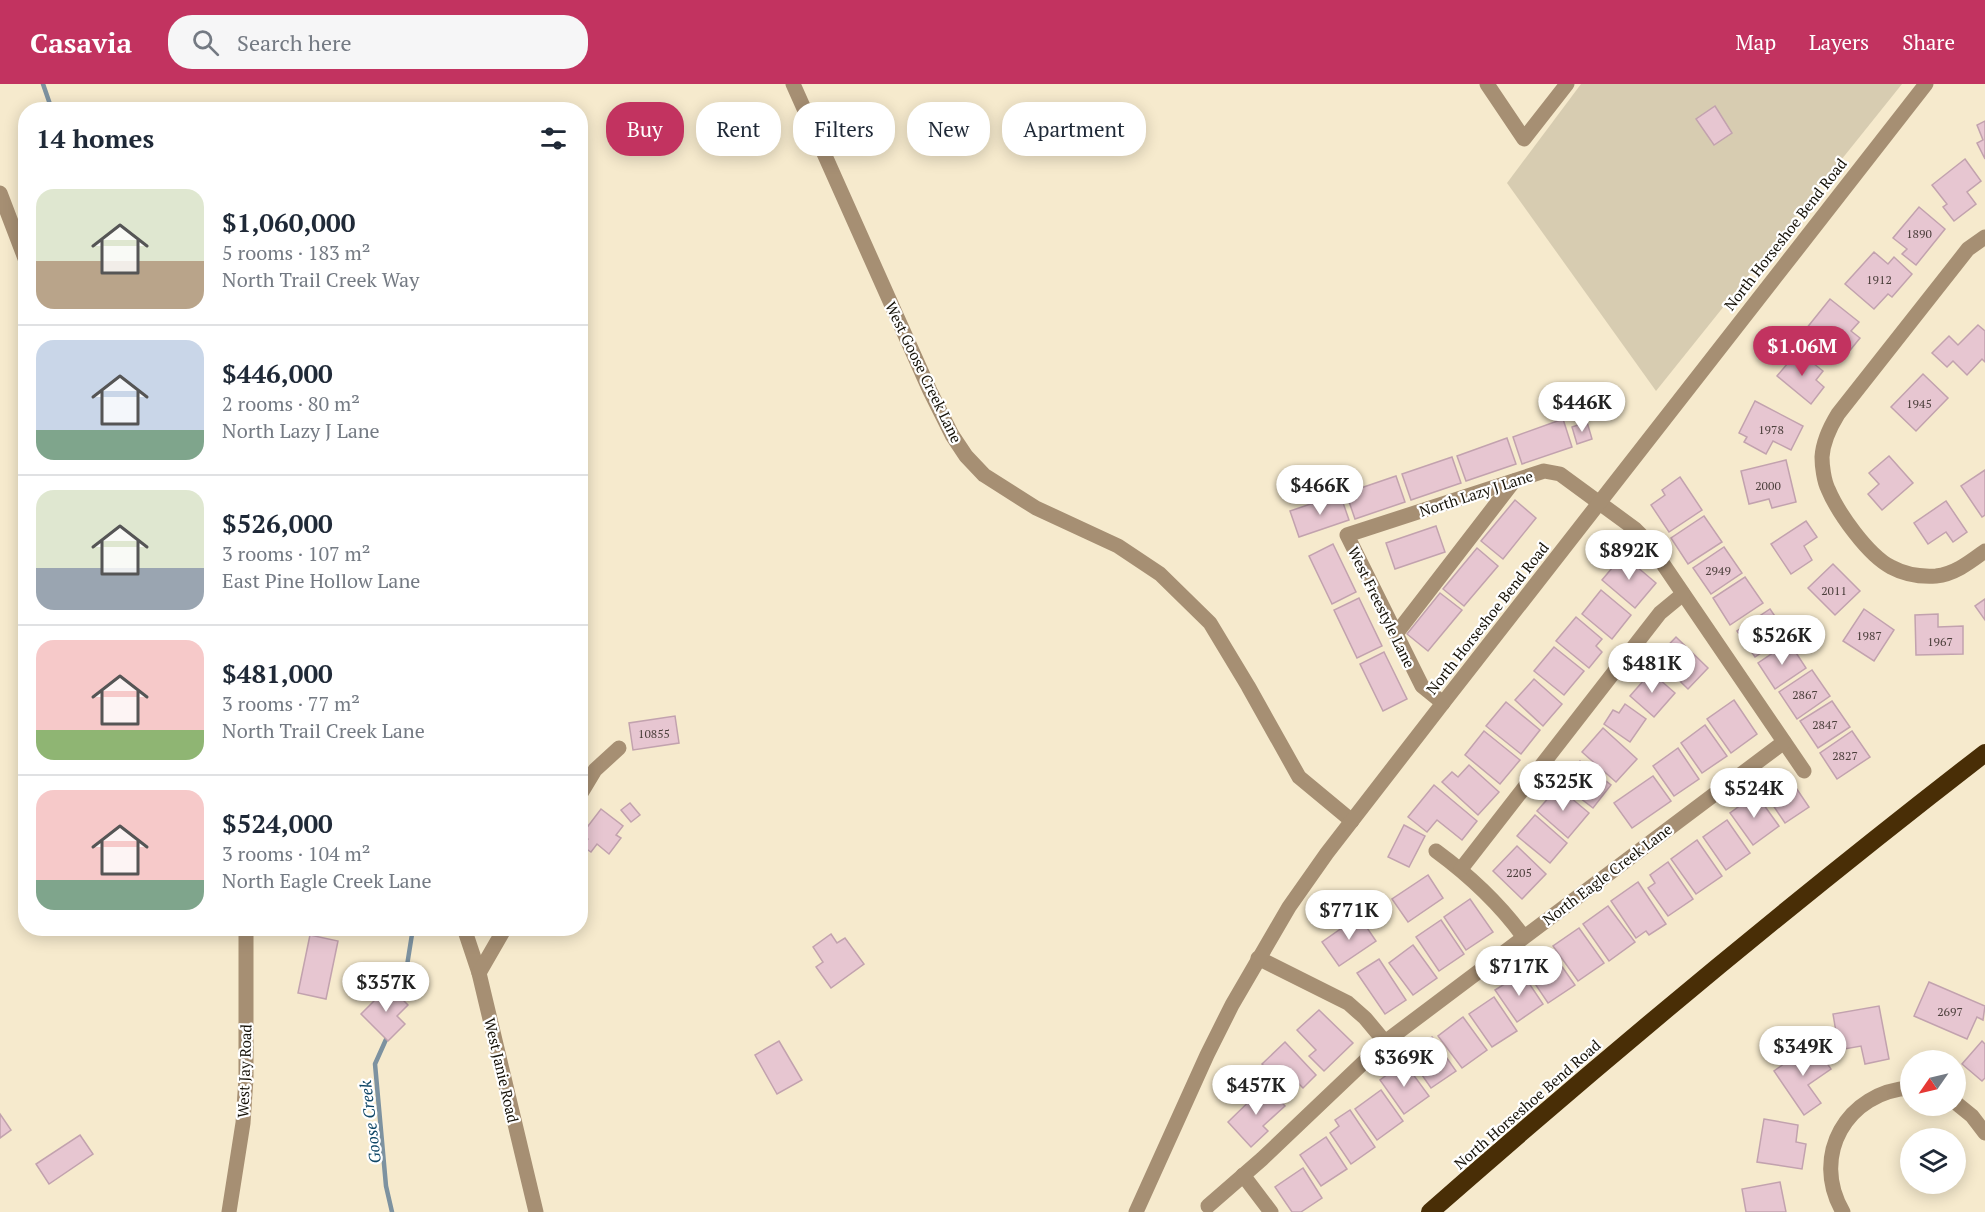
<!DOCTYPE html>
<html lang="en">
<head>
<meta charset="utf-8">
<style>
	:root { --surface:#fff; --page:#f6f6f7; --text:#1f2937; --muted:#747a83; --line:#e0e1e3; --accent:#c23360 }
	body { margin:0; font-family:"PT Serif",serif; background:var(--page); color:var(--text); height:100vh; display:flex; flex-direction:column; font-size:22px; white-space:nowrap }
	* { box-sizing:border-box; margin:0 }
	p { font-size:20px; color:var(--muted) }
	.icon { flex:none; width:33px; height:33px; fill:none; stroke:currentColor; stroke-width:2; stroke-linecap:round; stroke-linejoin:round }
	.map { position:relative; flex:1; overflow:hidden }
	.panel { position:absolute; left:18px; top:18px; width:570px; height:834px; display:flex; flex-direction:column; background:var(--surface); border-radius:24px; box-shadow:0 3px 15px #0003 }
	.panel>* { flex:none }
	.hud { position:absolute; left:606px; top:18px; width:570px; height:54px; display:flex; gap:12px }
	.needle { width:39px; rotate:236deg }
	.tools { position:absolute; left:1900px; top:966px; display:grid; gap:12px }
	.tools a { display:grid; place-items:center; width:66px; height:66px; border-radius:50%; background:var(--surface); box-shadow:0 3px 15px #0003; font-size:30px }
	.price { position:absolute; translate:-50% -51px; padding:0 14px; border-radius:21px; background:#fff; color:#222; font-size:20px; line-height:39px; filter:drop-shadow(0 2px 3px #0008) }
	.price::after { content:''; position:absolute; left:50%; top:36px; width:18px; height:14px; margin-left:-9px; background:inherit; clip-path:polygon(0 0,100% 0,50% 100%) }
	.price.selected { background:var(--accent); color:#fff }
	ul { padding:0; list-style:none }
	li { display:flex; align-items:center; gap:18px; height:150px; padding:0 18px }
	li+li { border-top:2px solid var(--line) }
	li span { display:grid; place-items:center; flex:none; width:168px; height:120px; border-radius:18px; color:#555 }
	li>.icon { margin-inline-start:auto }
	span .icon { width:72px; height:72px; fill:#fffc; stroke-width:1 }
	li b { font-size:26px }
	h2 { display:flex; justify-content:space-between; align-items:center; height:72px; padding:0 18px; font-size:26px }
	.tag { padding:0 21px; border-radius:24px; background:var(--surface); box-shadow:0 3px 15px #0003; font-size:21px; line-height:54px }
	.tag.selected { background:var(--accent); color:#fff }
	header { display:flex; align-items:center; gap:36px; box-sizing:border-box; height:84px; padding:0 30px; background:var(--accent); color:#fff }
	header strong { font-size:28px }
	nav { display:flex; gap:33px; margin-inline-start:auto; font-size:21px }
	.search { width:420px; height:54px; background:var(--page); display:flex; align-items:center; gap:15px; box-sizing:border-box; padding:0 21px; border-radius:24px; color:var(--muted); font-size:22px }
	.map>svg:first-child { display:block }
	.green { fill:#d7ccb1 }
	.lines { fill:none; stroke-linecap:round; stroke-linejoin:round }
	.stream { stroke:#7d92a0; stroke-width:4.5 }
	.building { fill:#e7c6d1; stroke:#c2a2ae; stroke-width:1.5 }
	.minor { stroke:#a68f73; stroke-width:15 }
	.highway { stroke:#492e06; stroke-width:18 }
	.labels { text-anchor:middle; dominant-baseline:central; stroke-width:4.5; stroke-linejoin:round; paint-order:stroke }
	.number-label { font-size:12px; fill:#4a3e3a }
	.street-label { font-size:15px; fill:#151107; stroke:#fff }
	.water-label { font-size:16px; font-style:italic; fill:#0e4666; stroke:#fff }
</style>
</head>
<body>
<header>
<strong>Casavia</strong>
<div class="search"><svg class="icon" aria-label="search" viewBox="0 0 24 24"><circle cx="10" cy="10" r="6"/><path d="M15 15l6 6"/></svg>Search here</div>
<nav><a>Map</a><a>Layers</a><a>Share</a></nav>
</header>
<div class="map">
<svg width="1985" height="1128" viewBox="0 0 1985 1128">
	<rect width="100%" height="100%" fill="#f6eacd"/>
	<path class="green" d="M1581,0H1902L1656,307L1507,99Z"/>
	<g class="lines">
		<g class="stream">
			<path d="M43,0L52,26"/>
			<path d="M401,919L413,844"/>
			<path d="M388,951L375,980L386,1102L392,1128"/>
		</g>
	</g>
	<g class="building">
		<path d="M1715,22L1732,49L1714,61L1696,35Z"/>
		<path d="M1985,37V75L1977,59L1983,56L1977,41Z"/>
		<path d="M1965,75L1981,97L1967,108L1976,120L1954,137L1943,123L1947,120L1932,101Z"/>
		<path d="M1919,123L1945,145L1916,181L1902,170L1907,165L1893,154Z"/>
		<path d="M1874,168L1888,180L1894,173L1912,190L1892,213L1888,210L1874,225L1845,200Z"/>
		<path d="M1830,215L1859,238L1851,247L1860,254L1843,275L1806,245Z"/>
		<path d="M1978,241L1985,247V278L1982,275L1967,291L1953,277L1947,283L1932,269L1949,252L1958,261Z"/>
		<path d="M1798,267L1823,287L1816,296L1824,303L1811,320L1777,292Z"/>
		<path d="M1923,290L1948,314L1916,347L1891,323Z"/>
		<path d="M1755,317L1803,342L1791,366L1773,357L1766,370L1744,358L1747,353L1739,349Z"/>
		<path d="M1563,335L1572,363L1522,380L1513,353Z"/>
		<path d="M1587,338L1592,355L1577,360L1572,343Z"/>
		<path d="M1507,354L1516,380L1466,397L1457,372Z"/>
		<path d="M1889,372L1913,399L1882,426L1868,410L1879,400L1869,389Z"/>
		<path d="M1452,373L1461,399L1411,416L1402,390Z"/>
		<path d="M1786,376L1796,418L1772,424L1769,415L1749,420L1741,387Z"/>
		<path d="M1985,386V431L1982,433L1961,402Z"/>
		<path d="M1396,392L1405,418L1355,435L1346,409Z"/>
		<path d="M1680,393L1702,426L1669,448L1651,421L1665,411L1662,406Z"/>
		<path d="M1340,410L1349,436L1299,453L1290,427Z"/>
		<path d="M1515,416L1536,434L1503,475L1481,457Z"/>
		<path d="M1946,417L1967,448L1953,458L1946,448L1928,460L1914,439Z"/>
		<path d="M1704,432L1722,458L1688,480L1671,454Z"/>
		<path d="M1806,437L1817,453L1804,462L1812,476L1791,490L1771,460Z"/>
		<path d="M1436,442L1445,468L1395,485L1386,459Z"/>
		<path d="M1333,460L1356,508L1332,520L1309,472Z"/>
		<path d="M1724,463L1742,489L1711,510L1693,484Z"/>
		<path d="M1477,464L1498,482L1464,522L1443,505Z"/>
		<path d="M1623,471L1656,499L1635,524L1602,496Z"/>
		<path d="M1833,480L1860,507L1835,531L1808,504Z"/>
		<path d="M1745,493L1763,519L1730,541L1713,514Z"/>
		<path d="M1601,506L1631,531L1612,555L1582,530Z"/>
		<path d="M1440,509L1462,526L1428,567L1407,550Z"/>
		<path d="M1359,514L1382,562L1357,574L1334,526Z"/>
		<path d="M1985,515V536L1975,522Z"/>
		<path d="M1770,525L1788,551L1755,573L1737,547Z"/>
		<path d="M1864,525L1894,546L1874,577L1843,557Z"/>
		<path d="M1938,530V543L1963,542V570L1916,571L1915,531Z"/>
		<path d="M1576,533L1602,555L1596,562L1602,568L1589,584L1556,557Z"/>
		<path d="M1676,553L1708,584L1688,605L1656,574Z"/>
		<path d="M1789,558L1806,584L1775,605L1758,579Z"/>
		<path d="M1554,563L1584,587L1564,611L1534,587Z"/>
		<path d="M1384,568L1407,615L1383,627L1360,580Z"/>
		<path d="M1812,586L1830,612L1797,635L1779,608Z"/>
		<path d="M1651,588L1675,609L1654,633L1630,612Z"/>
		<path d="M1534,595L1562,620L1543,642L1515,616Z"/>
		<path d="M1734,616L1757,650L1731,669L1707,635Z"/>
		<path d="M1832,617L1850,643L1818,664L1800,637Z"/>
		<path d="M1506,618L1540,646L1521,670L1486,642Z"/>
		<path d="M1625,620L1646,635L1630,658L1604,640L1613,626L1619,629Z"/>
		<path d="M675,632L679,659L633,666L629,639Z"/>
		<path d="M1705,641L1727,672L1702,689L1681,659Z"/>
		<path d="M1603,644L1637,675L1616,698L1582,668Z"/>
		<path d="M1484,647L1520,676L1500,700L1465,671Z"/>
		<path d="M1852,647L1870,673L1837,695L1820,669Z"/>
		<path d="M1678,664L1699,695L1674,712L1653,682Z"/>
		<path d="M1580,677L1611,701L1593,724L1562,700Z"/>
		<path d="M1469,681L1499,708L1478,731L1442,698L1452,688L1458,693Z"/>
		<path d="M1786,689L1809,723L1785,739L1762,705Z"/>
		<path d="M1653,692L1671,717L1632,744L1614,719Z"/>
		<path d="M1434,701L1477,737L1462,756L1437,736L1427,748L1408,733Z"/>
		<path d="M1558,703L1589,729L1568,754L1537,727Z"/>
		<path d="M1756,710L1779,742L1753,761L1730,729Z"/>
		<path d="M630,719L640,731L631,738L621,726Z"/>
		<path d="M601,725L623,742L616,751L621,754L609,770L597,760L591,768L582,762L588,755L582,750Z"/>
		<path d="M1535,731L1567,759L1550,779L1517,752Z"/>
		<path d="M1727,736L1750,769L1726,786L1703,753Z"/>
		<path d="M1404,741L1425,752L1409,783L1388,773Z"/>
		<path d="M1697,756L1722,792L1696,810L1671,775Z"/>
		<path d="M1517,762L1546,790L1522,815L1493,787Z"/>
		<path d="M1668,778L1693,815L1668,832L1648,804L1655,799L1650,791Z"/>
		<path d="M1428,791L1443,814L1408,838L1392,815Z"/>
		<path d="M1638,798L1666,840L1649,851L1646,847L1636,854L1611,817Z"/>
		<path d="M1470,815L1493,848L1466,866L1444,833Z"/>
		<path d="M1608,822L1635,858L1609,877L1583,840Z"/>
		<path d="M1359,832L1376,857L1339,882L1322,858Z"/>
		<path d="M1441,836L1464,870L1439,887L1416,853Z"/>
		<path d="M1579,844L1604,879L1578,897L1553,862Z"/>
		<path d="M831,850L837,859L845,854L864,880L831,904L816,883L823,878L813,863Z"/>
		<path d="M310,851L338,857L326,915L298,909Z"/>
		<path d="M1413,861L1437,894L1413,911L1389,879Z"/>
		<path d="M1551,867L1575,901L1548,919L1525,885Z"/>
		<path d="M1379,875L1406,916L1385,930L1357,889Z"/>
		<path d="M1522,889L1543,920L1517,938L1495,906Z"/>
		<path d="M1929,898L1985,922L1983,936L1977,933L1967,955L1914,932Z"/>
		<path d="M389,902L408,921L397,932L405,940L388,957L361,930Z"/>
		<path d="M1494,913L1517,947L1492,963L1469,930Z"/>
		<path d="M1879,922L1889,975L1865,980L1861,962L1839,966L1833,930Z"/>
		<path d="M1319,926L1353,959L1324,987L1309,972L1316,966L1297,946Z"/>
		<path d="M1463,933L1487,966L1462,984L1438,952Z"/>
		<path d="M1432,953L1456,987L1431,1004L1408,971Z"/>
		<path d="M779,957L802,996L777,1010L755,971Z"/>
		<path d="M1982,957L1985,960V994L1982,997L1962,980Z"/>
		<path d="M1285,958L1316,991L1303,1004L1299,1000L1290,1009L1262,980Z"/>
		<path d="M1813,959L1831,985L1808,1001L1821,1019L1804,1031L1774,987Z"/>
		<path d="M1404,978L1429,1012L1404,1030L1380,996Z"/>
		<path d="M1266,1001L1285,1022L1263,1042L1268,1047L1251,1063L1228,1038Z"/>
		<path d="M1381,1006L1403,1037L1377,1056L1355,1025Z"/>
		<path d="M1350,1026L1375,1063L1351,1080L1330,1049L1339,1042L1335,1036Z"/>
		<path d="M0,1030L11,1046L0,1054Z"/>
		<path d="M1764,1035L1798,1041L1796,1058L1806,1060L1802,1085L1757,1078Z"/>
		<path d="M80,1051L93,1070L49,1100L36,1080Z"/>
		<path d="M1326,1053L1347,1085L1321,1102L1300,1071Z"/>
		<path d="M1303,1084L1322,1114L1301,1128H1292L1275,1103Z"/>
		<path d="M1780,1098L1786,1128H1746L1742,1105Z"/>
	</g>
	<g class="lines">
		<g class="minor">
			<path d="M793,0L930,307L952,351L966,372L984,391L1036,424L1118,462L1160,490L1210,539L1248,602L1299,693L1352,737"/>
			<path d="M1487,0L1524,55L1567,0"/>
			<path d="M0,109L26,177"/>
			<path d="M1985,153L1968,165L1838,330C1830,343 1823,357 1822,373C1822,382 1824,397 1828,405C1838,429 1868,471 1891,483C1904,490 1921,493 1936,492C1955,490 1970,478 1985,467"/>
			<path d="M1396,550L1514,397"/>
			<path d="M1443,619L1422,602L1347,451L1544,387L1560,390L1635,445L1648,458L1804,687"/>
			<path d="M580,711L595,686L619,664"/>
			<path d="M1436,767C1470,792 1498,818 1523,852"/>
			<path d="M1461,785L1660,529L1683,510"/>
			<path d="M464,844L479,889L536,1128"/>
			<path d="M1258,874L1348,919L1365,934L1385,958"/>
			<path d="M479,889L505,844"/>
			<path d="M1956,1019L1972,1032L1985,1049"/>
			<path d="M1243,1091L1271,1128"/>
			<path d="M1208,1122L1262,1075L1385,958L1784,658"/>
			<path d="M229,1128L243,1039L246,994V844"/>
			<path d="M1136,1128L1207,971L1232,921L1289,823L1327,769L1443,619L1926,0"/>
			<path d="M1843,1128C1810,1072 1847,1007 1911,1004"/>
		</g>
		<path class="highway" d="M1430,1128C1611,969 1795,816 1985,669"/>
	</g>
	<g class="labels">
		<g class="number-label">
			<text x="1919" y="149">1890</text>
			<text x="1879" y="195">1912</text>
			<text x="1919" y="319">1945</text>
			<text x="1771" y="345">1978</text>
			<text x="1768" y="401">2000</text>
			<text x="1718" y="486">2949</text>
			<text x="1834" y="506">2011</text>
			<text x="1869" y="551">1987</text>
			<text x="1940" y="557">1967</text>
			<text x="1805" y="610">2867</text>
			<text x="1825" y="640">2847</text>
			<text x="654" y="649">10855</text>
			<text x="1845" y="671">2827</text>
			<text x="1519" y="788">2205</text>
			<text x="1950" y="927">2697</text>
		</g>
		<g class="street-label">
			<text transform="translate(1785 150) rotate(-52)">North Horseshoe Bend Road</text>
			<text transform="translate(924 288) rotate(64)">West Goose Creek Lane</text>
			<text transform="translate(1476 409) rotate(-18)">North Lazy J Lane</text>
			<text transform="translate(1382 523) rotate(64)">West Freestyle Lane</text>
			<text transform="translate(1487 534) rotate(-52)">North Horseshoe Bend Road</text>
			<text transform="translate(1607 790) rotate(-37)">North Eagle Creek Lane</text>
			<text transform="translate(502 986) rotate(77)">West Janie Road</text>
			<text transform="translate(244 987) rotate(-88)">West Jay Road</text>
			<text transform="translate(1527 1020) rotate(-41)">North Horseshoe Bend Road</text>
		</g>
		<g class="water-label">
			<text transform="translate(370 1038) rotate(-97)">Goose Creek</text>
		</g>
	</g>
</svg>
<div class="tools">
<a><svg class="needle" viewBox="-14 -14 28 28"><path d="M0-13l5 13h-10z" fill="#e53935"/><path d="M0 13l5-13h-10z" fill="#747a83"/></svg></a>
<a><svg class="icon" aria-label="layers" viewBox="0 0 24 24"><path d="M12 4l9 5-9 5-9-5zM3 14l9 5 9-5"/></svg></a>
</div>
<b class="price selected" style="left:1802px;top:293px">$1.06M</b>
<b class="price" style="left:1582px;top:349px">$446K</b>
<b class="price" style="left:1320px;top:432px">$466K</b>
<b class="price" style="left:1629px;top:497px">$892K</b>
<b class="price" style="left:1782px;top:582px">$526K</b>
<b class="price" style="left:1652px;top:610px">$481K</b>
<b class="price" style="left:1563px;top:728px">$325K</b>
<b class="price" style="left:1754px;top:735px">$524K</b>
<b class="price" style="left:1349px;top:857px">$771K</b>
<b class="price" style="left:1519px;top:913px">$717K</b>
<b class="price" style="left:386px;top:929px">$357K</b>
<b class="price" style="left:1803px;top:993px">$349K</b>
<b class="price" style="left:1404px;top:1004px">$369K</b>
<b class="price" style="left:1256px;top:1032px">$457K</b>
<div class="hud">
<a class="tag selected">Buy</a>
<a class="tag">Rent</a>
<a class="tag">Filters</a>
<a class="tag">New</a>
<a class="tag">Apartment</a>
</div>
<section class="panel">
<h2>14 homes<svg class="icon" aria-label="filters" viewBox="0 0 24 24"><path d="M4 7h16M4 17h16"/><circle cx="9" cy="7" r="2"/><circle cx="15" cy="17" r="2"/></svg></h2>
<ul>
<li><span style="background:linear-gradient(#dfe7d0 60%,#b9a48a 0)"><svg class="icon" aria-label="home" viewBox="0 0 24 24"><path d="M3 11l9-7 9 7M6 9v11h12V9"/></svg></span><div><b>$1,060,000</b><p>5 rooms · 183 m²</p><p>North Trail Creek Way</p></div></li>
<li><span style="background:linear-gradient(#c9d6e8 75%,#7fa58c 0)"><svg class="icon" aria-label="home" viewBox="0 0 24 24"><path d="M3 11l9-7 9 7M6 9v11h12V9"/></svg></span><div><b>$446,000</b><p>2 rooms · 80 m²</p><p>North Lazy J Lane</p></div></li>
<li><span style="background:linear-gradient(#dfe7d0 65%,#9aa5b1 0)"><svg class="icon" aria-label="home" viewBox="0 0 24 24"><path d="M3 11l9-7 9 7M6 9v11h12V9"/></svg></span><div><b>$526,000</b><p>3 rooms · 107 m²</p><p>East Pine Hollow Lane</p></div></li>
<li><span style="background:linear-gradient(#f6c9c9 75%,#8fb573 0)"><svg class="icon" aria-label="home" viewBox="0 0 24 24"><path d="M3 11l9-7 9 7M6 9v11h12V9"/></svg></span><div><b>$481,000</b><p>3 rooms · 77 m²</p><p>North Trail Creek Lane</p></div></li>
<li><span style="background:linear-gradient(#f6c9c9 75%,#7fa58c 0)"><svg class="icon" aria-label="home" viewBox="0 0 24 24"><path d="M3 11l9-7 9 7M6 9v11h12V9"/></svg></span><div><b>$524,000</b><p>3 rooms · 104 m²</p><p>North Eagle Creek Lane</p></div></li>
</ul>
</section>
</div>
</body>
</html>
